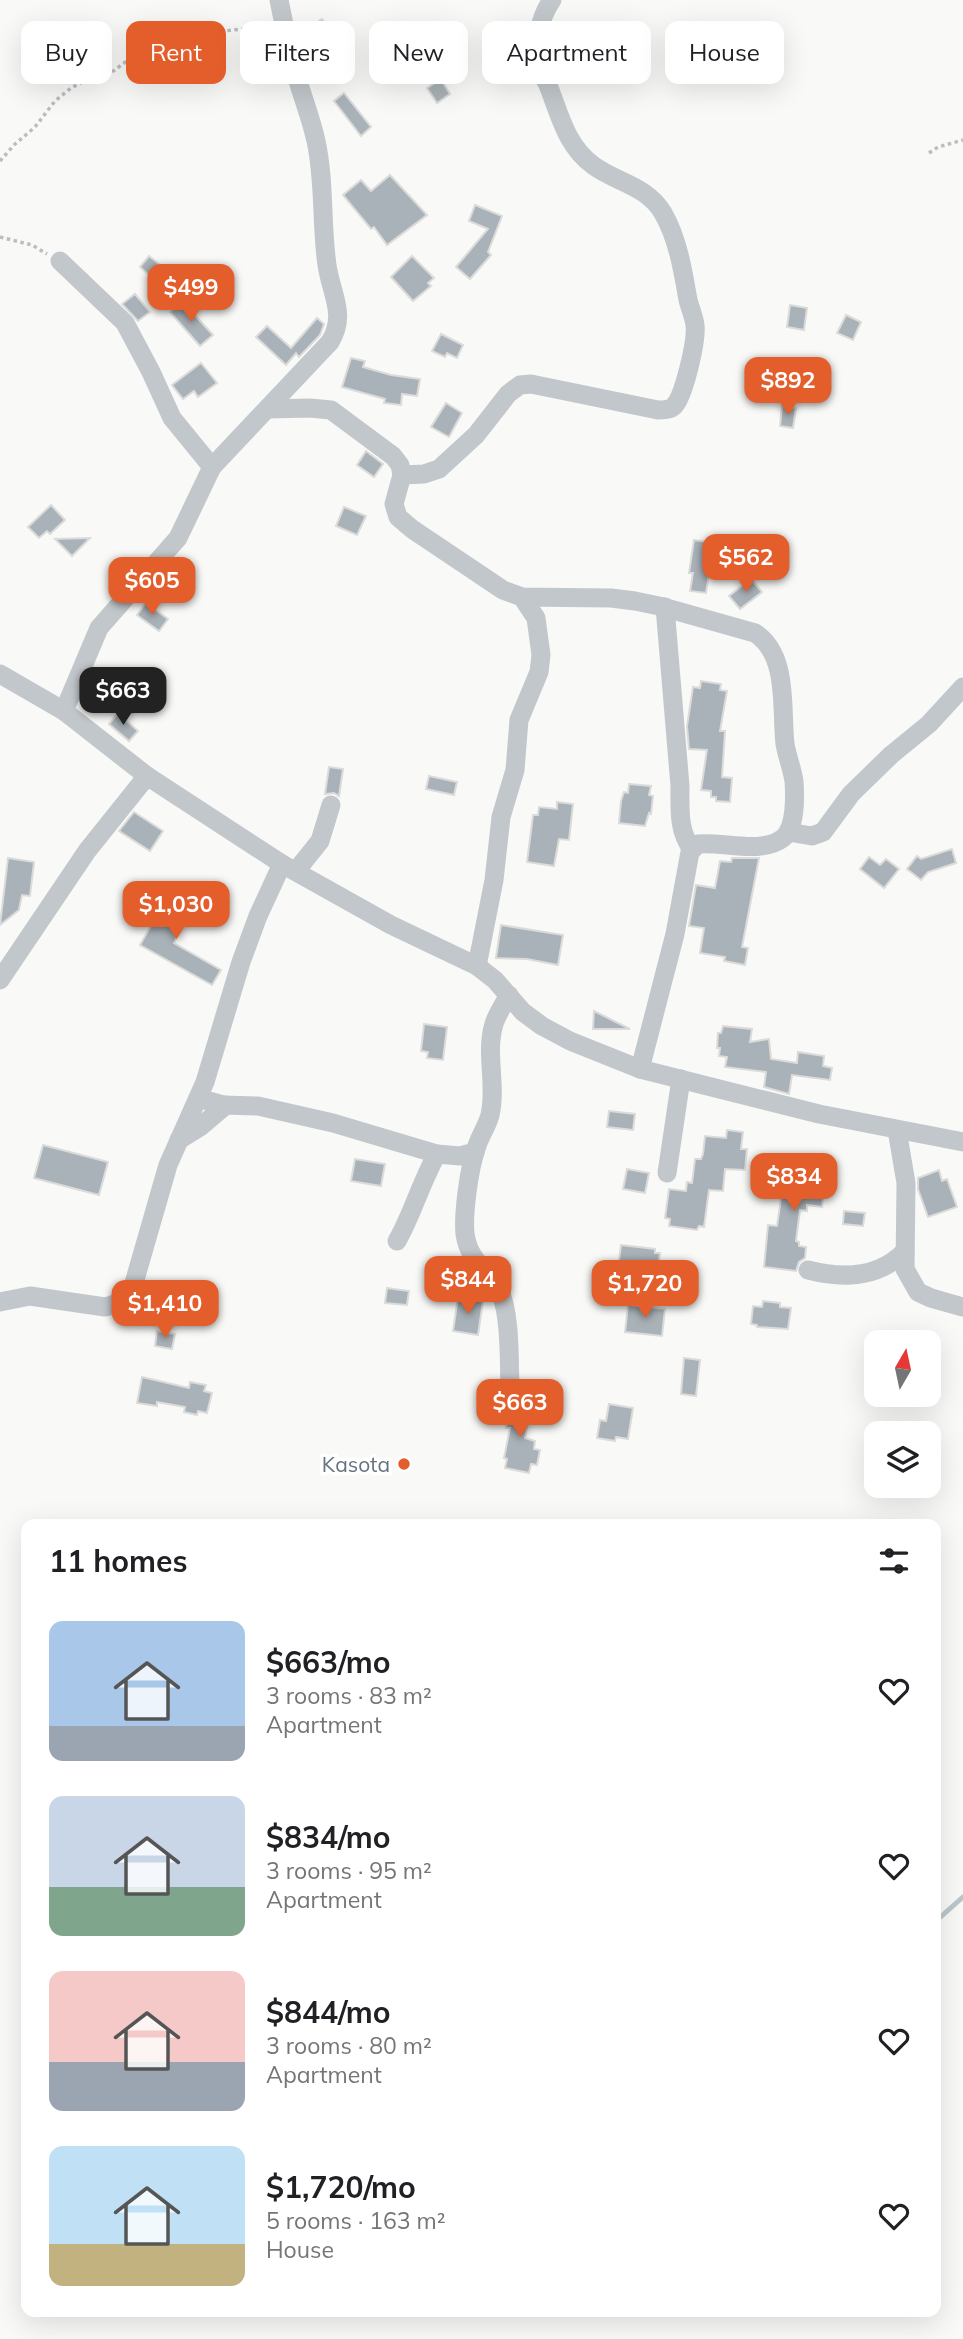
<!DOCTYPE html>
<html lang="en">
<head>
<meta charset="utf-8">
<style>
	:root { --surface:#fff; --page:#f6f6f6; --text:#202124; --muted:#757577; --accent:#e45e2c }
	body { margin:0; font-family:Mulish,sans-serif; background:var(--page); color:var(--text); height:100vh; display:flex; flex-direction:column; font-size:26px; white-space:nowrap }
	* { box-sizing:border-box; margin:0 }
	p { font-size:23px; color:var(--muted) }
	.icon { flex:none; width:38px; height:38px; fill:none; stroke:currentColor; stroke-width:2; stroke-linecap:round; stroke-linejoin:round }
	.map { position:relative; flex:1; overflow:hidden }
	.sheet { position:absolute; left:21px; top:1519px; width:920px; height:798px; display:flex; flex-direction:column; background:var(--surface); border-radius:14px; box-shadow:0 7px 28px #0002 }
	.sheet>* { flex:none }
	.top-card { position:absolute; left:21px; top:21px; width:922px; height:63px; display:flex; gap:14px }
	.needle { width:46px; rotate:9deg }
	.buttons { position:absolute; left:864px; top:1330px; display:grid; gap:14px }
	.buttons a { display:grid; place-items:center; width:77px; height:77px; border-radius:14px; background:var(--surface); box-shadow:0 7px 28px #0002; font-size:35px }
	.price { position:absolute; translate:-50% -60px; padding:0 16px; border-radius:14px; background:var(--accent); color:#fff; font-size:23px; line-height:46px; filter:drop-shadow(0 2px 4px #0008) }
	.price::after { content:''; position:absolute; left:50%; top:42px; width:21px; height:16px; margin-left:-10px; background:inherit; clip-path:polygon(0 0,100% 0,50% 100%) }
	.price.selected { background:#222; color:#fff }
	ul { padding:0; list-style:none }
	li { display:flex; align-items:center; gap:21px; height:175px; padding:0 28px }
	li span { display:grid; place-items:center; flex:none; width:196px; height:140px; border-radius:14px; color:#555 }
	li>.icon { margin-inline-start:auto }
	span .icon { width:84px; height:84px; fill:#fffc; stroke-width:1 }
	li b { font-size:30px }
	h2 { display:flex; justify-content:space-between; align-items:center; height:84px; padding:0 28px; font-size:30px }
	.tag { padding:0 24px; border-radius:14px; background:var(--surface); box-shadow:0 7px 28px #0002; font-size:24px; line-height:63px }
	.tag.selected { background:var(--accent); color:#fff }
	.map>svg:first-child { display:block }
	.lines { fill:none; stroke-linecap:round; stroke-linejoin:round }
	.stream { stroke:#bbc6cb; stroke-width:5 }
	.building { fill:#a9b2b8; stroke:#dbdbd9; stroke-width:2 }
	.path { stroke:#babec1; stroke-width:3.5; stroke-dasharray:3.5 3.5; stroke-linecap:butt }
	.minor { stroke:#c2c7cb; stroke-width:19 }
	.poi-dot { fill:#e45e2c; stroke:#fff; stroke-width:2.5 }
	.labels { text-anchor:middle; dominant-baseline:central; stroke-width:7; stroke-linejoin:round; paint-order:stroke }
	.poi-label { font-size:21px; fill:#647482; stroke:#fff; text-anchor:end }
</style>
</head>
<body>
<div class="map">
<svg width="963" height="2339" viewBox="0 0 963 2339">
	<rect width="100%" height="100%" fill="#f9f9f7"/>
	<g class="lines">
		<path class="stream" d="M936,1921L963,1897"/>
	</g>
	<g class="building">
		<path d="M322,19L333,34L338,30L346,41L344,43L348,48L308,72L299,35Z"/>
		<path d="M617,34L634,38L627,66L589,60V56L566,51L569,37L614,44Z"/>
		<path d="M441,79L450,94L437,103L427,88Z"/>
		<path d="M344,93L371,127L361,136L334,101Z"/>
		<path d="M390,175L427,215L387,245L374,227L371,229L343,195L361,180L371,191Z"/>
		<path d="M475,205L502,216L488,252L491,255L470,279L456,267L488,229L469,221Z"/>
		<path d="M149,256L169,272L159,284L140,267Z"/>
		<path d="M412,256L434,278L428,283L431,286L413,301L391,277Z"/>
		<path d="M135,294L150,312L138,321L122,304Z"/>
		<path d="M182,301L213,335L200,346L170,312Z"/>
		<path d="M790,305L807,308L804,330L787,327Z"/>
		<path d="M846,315L861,322L853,340L837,333Z"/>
		<path d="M317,318L324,324L320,335L299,357L296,353L286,365L256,337L267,326L291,348Z"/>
		<path d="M441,334L463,345L457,358L447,353L445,357L432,351Z"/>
		<path d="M351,358L365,361L363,367L391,375L420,379L417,396L402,394L401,405L384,403L385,399L342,387Z"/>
		<path d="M201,363L217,383L198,397L194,391L183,399L172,385Z"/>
		<path d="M446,403L462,413L449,437L431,427Z"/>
		<path d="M782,406L796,408L793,428L780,426Z"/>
		<path d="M366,451L383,464L374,477L357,465Z"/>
		<path d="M51,505L65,520L50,534L47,531L39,538L28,527Z"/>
		<path d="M344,507L366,516L357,535L336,526Z"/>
		<path d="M90,538L72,556L55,539Z"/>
		<path d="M694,540L714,543L706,593L690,591L693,573H689Z"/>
		<path d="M751,579L762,592L740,609L729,596Z"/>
		<path d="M146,603L168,619L159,631L137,615Z"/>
		<path d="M117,679L144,701L133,713L107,692Z"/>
		<path d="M701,681L721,684L720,690L727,691L720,731H725L722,777L732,778L730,802L716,801V797H711V791L701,790L707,750L689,749L687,726L693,687L700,688Z"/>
		<path d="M118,713L138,731L129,741L109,724Z"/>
		<path d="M329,767L343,769L339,796L334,793L325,794Z"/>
		<path d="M429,776L457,782L454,795L426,789Z"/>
		<path d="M629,784L651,786L649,795L653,796L651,814L649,813L645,826L619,823L621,801L624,792L628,793Z"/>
		<path d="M557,802L573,804L569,840L559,839L554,866L527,862L533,815H538L539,807L557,809Z"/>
		<path d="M134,812L163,831L150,851L119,831Z"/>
		<path d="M952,849L956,863L928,872L921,880L907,869L917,856L921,859Z"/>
		<path d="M869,857L880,865L886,859L899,869L884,888L860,869Z"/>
		<path d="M8,858L34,862L30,896L22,895L19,910L0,925Z"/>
		<path d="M732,858H759L742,947L748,948L745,965L724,961L725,957L700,953L704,928L689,926L696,885L715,888L720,861L731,862Z"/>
		<path d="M168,896L192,909L174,943L221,970L212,985L140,945Z"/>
		<path d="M501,925L563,935L558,965L527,959L496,958Z"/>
		<path d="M594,1011L630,1029H593Z"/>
		<path d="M424,1024L447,1027L443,1060L427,1058L428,1052L421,1051Z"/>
		<path d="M723,1026L752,1029L750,1042L769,1039L771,1059L797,1063L798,1052L824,1056L823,1066L832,1068L830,1080L792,1075L789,1094L764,1087L766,1072L725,1067L727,1057L719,1056L720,1048H717L718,1033H721Z"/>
		<path d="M609,1111L635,1114L633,1130L607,1127Z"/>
		<path d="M727,1130L743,1132L741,1149H747L745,1170L725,1169L723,1191L709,1190L704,1227L699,1226L697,1230L669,1226L670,1219L665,1218L669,1189L686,1191L687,1182L692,1183L695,1159H701L703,1154L705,1136L726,1138Z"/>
		<path d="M43,1145L108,1162L99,1195L34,1178Z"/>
		<path d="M355,1159L385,1164L381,1186L351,1181Z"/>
		<path d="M796,1160L821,1164V1168L827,1169L822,1207L807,1205V1211L800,1210L796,1241L799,1242V1246L806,1247L805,1258L799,1262L796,1271L764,1267L768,1225L777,1226L784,1178L779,1177L781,1162L795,1164Z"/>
		<path d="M627,1169L649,1173L645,1193L623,1189Z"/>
		<path d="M939,1170L942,1181L947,1179L957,1207L928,1217L918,1189V1178Z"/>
		<path d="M844,1211L865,1213L863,1226L843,1224Z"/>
		<path d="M621,1245L655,1249V1253H660L657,1280L617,1275Z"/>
		<path d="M387,1288L409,1291L407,1305L385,1303Z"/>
		<path d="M458,1297L483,1301L478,1335L453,1331Z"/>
		<path d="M763,1301L780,1303V1307L791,1308L788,1329L757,1327V1325L751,1324L753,1306L762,1307Z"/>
		<path d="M628,1305L665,1309L662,1336L625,1332Z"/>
		<path d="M157,1331L175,1334L172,1349L155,1346Z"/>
		<path d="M684,1358L700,1360L696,1396L681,1394Z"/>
		<path d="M142,1377L189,1388L190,1382L206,1385L204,1391L212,1393L207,1413L198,1411L197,1415L184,1412L185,1407L157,1402V1406L137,1403Z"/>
		<path d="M516,1399L532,1402L525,1438L535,1441L534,1449L540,1450L537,1465L531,1464L529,1473L505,1468L507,1459L504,1458L510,1428H506L511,1401Z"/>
		<path d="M609,1404L633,1408L628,1439L616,1437L615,1441L597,1438L600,1420L606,1421Z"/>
	</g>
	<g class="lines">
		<g class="path">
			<path d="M929,153L938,147L963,140"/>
			<path d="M0,161L14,145L35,127L55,101L71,88L98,74L112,72L151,43L189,35L268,26"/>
			<path d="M0,237L32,245L47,254"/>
		</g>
		<g class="minor">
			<path d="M60,261L125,323L151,372L172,418L212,467"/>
			<path d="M268,409L310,408L331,410L393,456L400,465L402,475L394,504L398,517L412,529L503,590L522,597L611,598L635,601L659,606L755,633C789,655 781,709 785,744C787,756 792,768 794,781C795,795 796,828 783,838C761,855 723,841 698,844L690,852L675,934L640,1069"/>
			<path d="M402,475L424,474L439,469L476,435L508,394L520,385L531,384L658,410C663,410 670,410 674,406C684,396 697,340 695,325C694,317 690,308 688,300C683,271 678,239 663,213C647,186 618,183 594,166C566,146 560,115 548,85C545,79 540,72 538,66C534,46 540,16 552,0"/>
			<path d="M665,607L680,786C680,809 678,831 692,849"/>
			<path d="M0,674L64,711L147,776L282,864L391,925L477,966L495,980L523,1012L542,1026L570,1041L640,1069L819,1114L963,1142"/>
			<path d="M64,711L99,628L178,538L212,467L330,342C347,314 331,294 327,265C321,224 325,182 316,141C311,118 302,96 296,74C289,50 284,25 279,0"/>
			<path d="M788,832L812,836L823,832L851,794L891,755L929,724L963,687"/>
			<path d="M296,871L320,841L331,805"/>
			<path d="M477,966L494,880L501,817L515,770L519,720L539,672L541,655L536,618L522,597"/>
			<path d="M0,980L87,851L147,776"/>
			<path d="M509,995C504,1004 497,1014 494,1024C485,1053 497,1085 490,1115C487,1127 479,1137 476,1149C469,1169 463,1214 465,1234C469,1261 486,1268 498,1288C511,1309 509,1364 510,1389"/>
			<path d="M198,1098L223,1105L258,1106L333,1123L437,1154L460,1156L475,1152"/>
			<path d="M897,1130L906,1183L905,1269L918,1292L931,1298L963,1307"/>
			<path d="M179,1140L200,1127L226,1105"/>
			<path d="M667,1173L681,1079"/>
			<path d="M397,1241C413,1213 421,1182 437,1154"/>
			<path d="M808,1270C843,1279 879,1278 905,1251"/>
			<path d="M0,1302L30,1296L105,1307C118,1304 124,1300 132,1290L168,1165L205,1082L241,962L258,916L282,864"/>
		</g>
	</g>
	<circle class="poi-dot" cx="404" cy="1464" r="7"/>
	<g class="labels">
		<g class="poi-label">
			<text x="390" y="1464">Kasota</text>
		</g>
	</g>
</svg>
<div class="buttons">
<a><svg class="needle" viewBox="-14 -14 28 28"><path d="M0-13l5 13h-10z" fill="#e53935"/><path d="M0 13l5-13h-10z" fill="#757577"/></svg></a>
<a><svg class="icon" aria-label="layers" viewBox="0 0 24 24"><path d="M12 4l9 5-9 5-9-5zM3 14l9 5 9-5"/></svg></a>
</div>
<b class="price" style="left:191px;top:324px">$499</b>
<b class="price" style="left:788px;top:417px">$892</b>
<b class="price" style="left:746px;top:594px">$562</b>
<b class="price" style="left:152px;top:617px">$605</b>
<b class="price selected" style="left:123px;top:727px">$663</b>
<b class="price" style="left:176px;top:941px">$1,030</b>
<b class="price" style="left:794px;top:1213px">$834</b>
<b class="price" style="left:468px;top:1316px">$844</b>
<b class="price" style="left:645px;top:1320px">$1,720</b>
<b class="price" style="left:165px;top:1340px">$1,410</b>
<b class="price" style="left:520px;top:1439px">$663</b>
<div class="top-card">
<a class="tag">Buy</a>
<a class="tag selected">Rent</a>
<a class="tag">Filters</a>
<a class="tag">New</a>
<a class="tag">Apartment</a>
<a class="tag">House</a>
</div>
<section class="sheet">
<h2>11 homes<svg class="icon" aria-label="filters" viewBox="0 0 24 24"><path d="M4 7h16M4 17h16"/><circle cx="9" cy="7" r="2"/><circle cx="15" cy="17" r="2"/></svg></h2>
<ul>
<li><span style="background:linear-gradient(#a9c7e8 75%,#9aa5b1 0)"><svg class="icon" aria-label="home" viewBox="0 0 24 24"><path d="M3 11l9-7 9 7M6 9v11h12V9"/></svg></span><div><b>$663/mo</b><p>3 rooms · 83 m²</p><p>Apartment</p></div><svg class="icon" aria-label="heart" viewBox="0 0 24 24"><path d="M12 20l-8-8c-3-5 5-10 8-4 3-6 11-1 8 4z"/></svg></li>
<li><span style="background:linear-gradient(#c9d6e8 65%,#7fa58c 0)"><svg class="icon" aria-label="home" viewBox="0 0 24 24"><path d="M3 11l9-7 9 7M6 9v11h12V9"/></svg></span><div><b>$834/mo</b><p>3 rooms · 95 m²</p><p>Apartment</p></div><svg class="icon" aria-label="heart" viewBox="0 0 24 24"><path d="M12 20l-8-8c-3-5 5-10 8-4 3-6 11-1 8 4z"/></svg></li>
<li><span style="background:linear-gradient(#f6c9c9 65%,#9aa5b1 0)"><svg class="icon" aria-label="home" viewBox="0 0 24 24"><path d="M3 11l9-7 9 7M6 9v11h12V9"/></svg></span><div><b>$844/mo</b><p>3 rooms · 80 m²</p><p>Apartment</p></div><svg class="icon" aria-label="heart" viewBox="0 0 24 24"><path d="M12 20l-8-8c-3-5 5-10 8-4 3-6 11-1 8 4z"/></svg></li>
<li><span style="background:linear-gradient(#bfe0f5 70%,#c2b280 0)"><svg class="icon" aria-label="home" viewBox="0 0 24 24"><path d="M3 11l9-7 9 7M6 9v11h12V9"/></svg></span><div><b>$1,720/mo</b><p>5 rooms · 163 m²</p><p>House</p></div><svg class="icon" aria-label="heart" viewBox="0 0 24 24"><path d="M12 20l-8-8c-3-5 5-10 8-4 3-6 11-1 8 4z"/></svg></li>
</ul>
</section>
</div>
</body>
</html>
